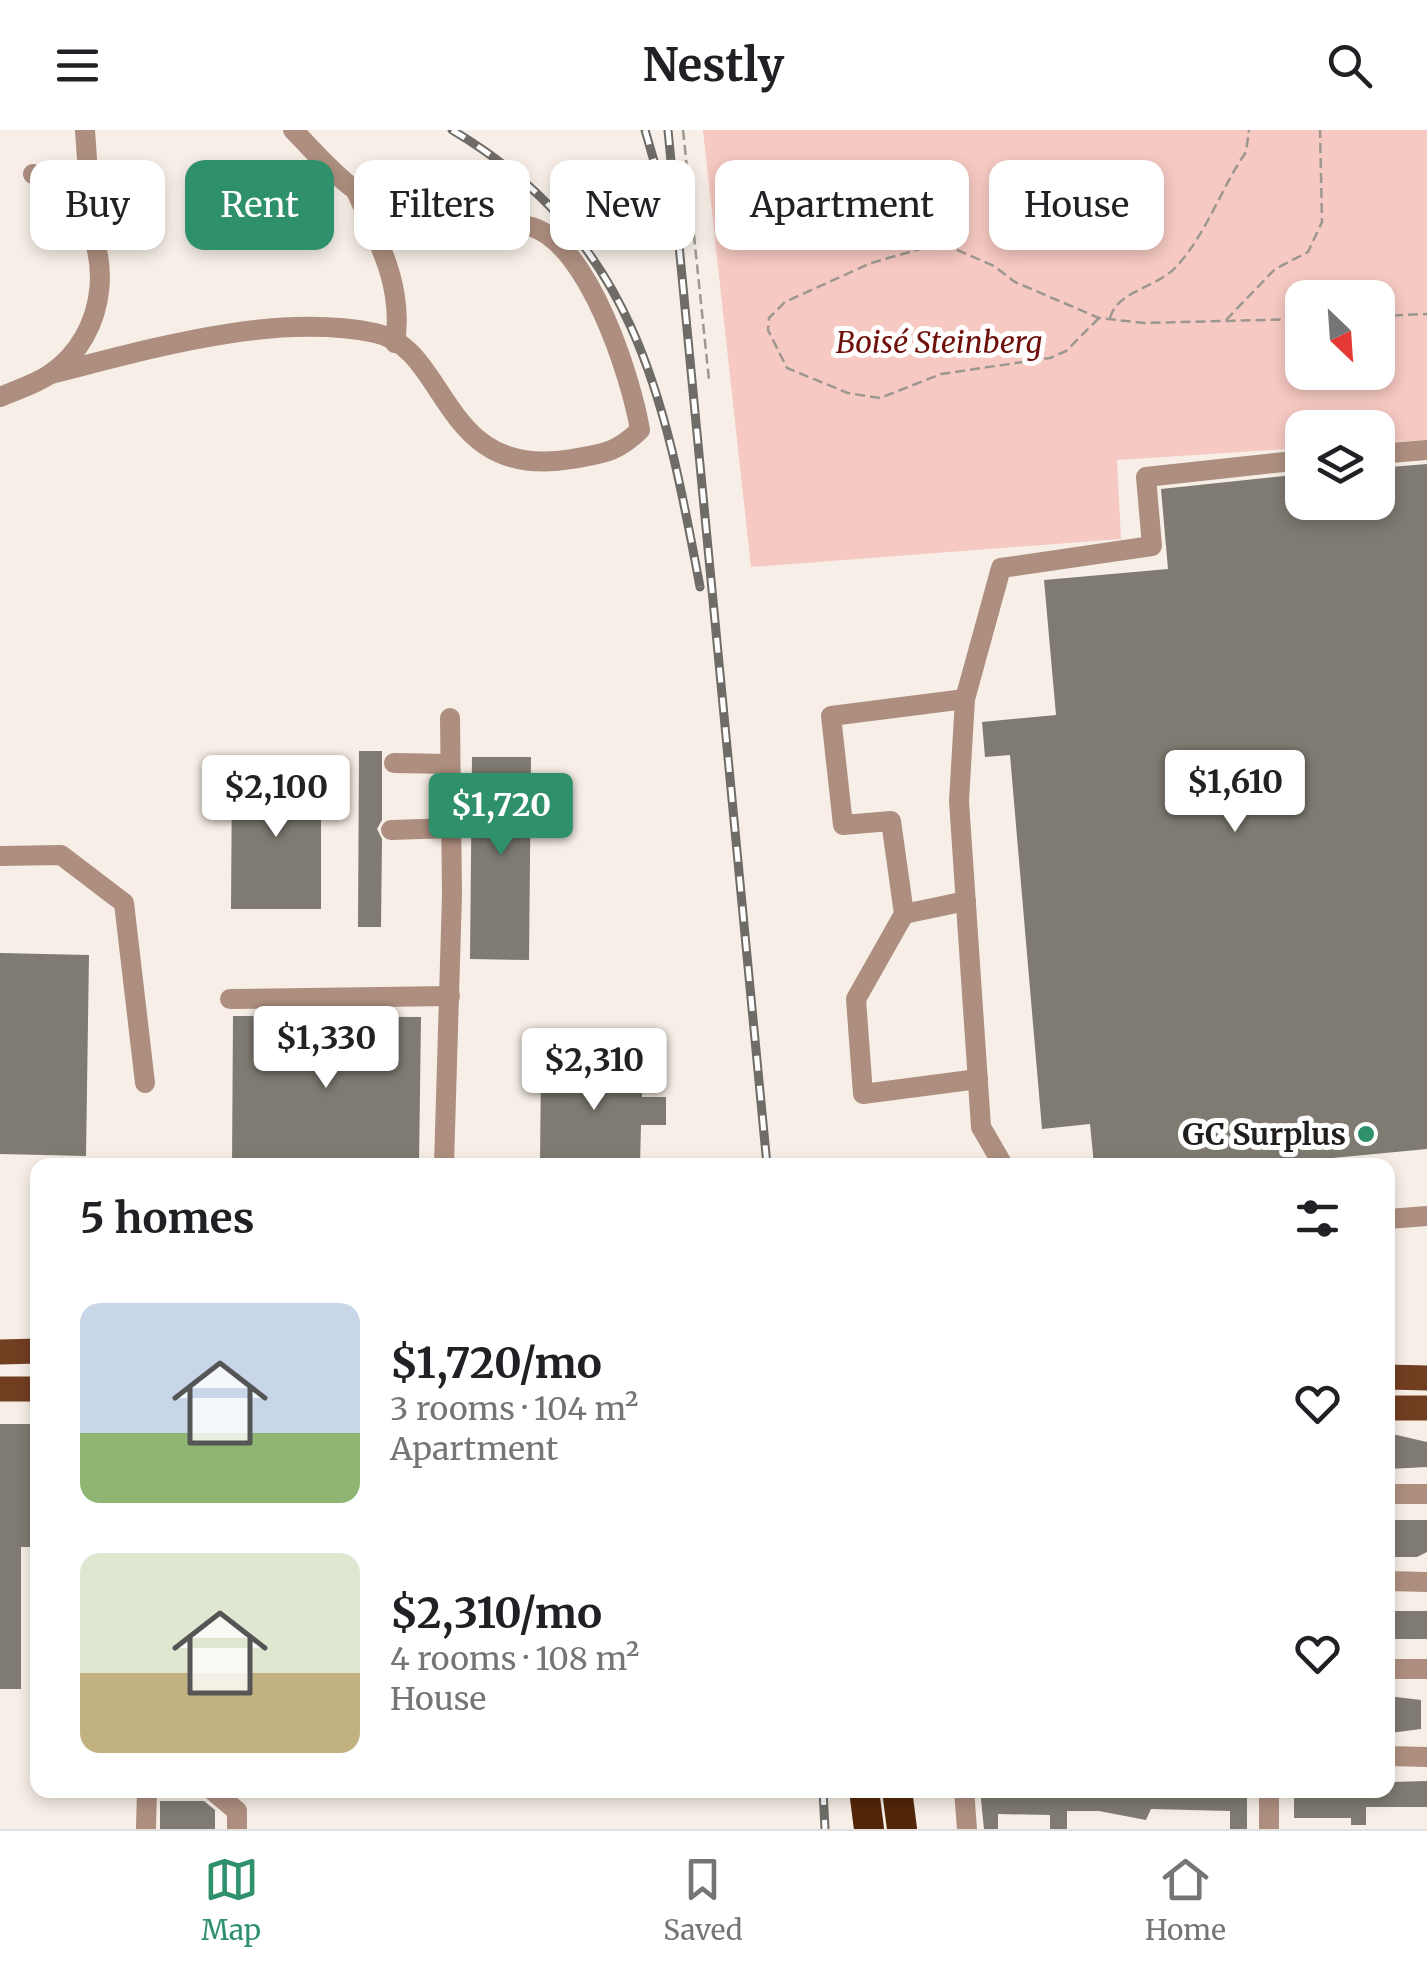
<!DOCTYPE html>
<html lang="en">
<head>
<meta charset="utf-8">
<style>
	:root { --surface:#fff; --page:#f6f6f6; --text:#202124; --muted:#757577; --line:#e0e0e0; --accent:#2e916b }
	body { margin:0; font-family:Merriweather,serif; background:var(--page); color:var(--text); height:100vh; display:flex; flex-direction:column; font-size:38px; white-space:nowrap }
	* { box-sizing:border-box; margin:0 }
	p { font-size:32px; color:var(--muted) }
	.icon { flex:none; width:55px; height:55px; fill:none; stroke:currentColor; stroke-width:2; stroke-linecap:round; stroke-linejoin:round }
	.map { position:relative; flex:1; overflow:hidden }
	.drawer { position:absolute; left:30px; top:1028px; width:1365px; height:640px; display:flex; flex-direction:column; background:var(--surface); border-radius:20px; box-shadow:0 5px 15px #0003 }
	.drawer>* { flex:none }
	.top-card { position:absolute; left:30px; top:30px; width:1368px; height:90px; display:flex; gap:20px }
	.needle { width:65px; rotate:155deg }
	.tools { position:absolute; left:1285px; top:150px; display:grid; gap:20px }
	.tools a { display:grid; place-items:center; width:110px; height:110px; border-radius:20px; background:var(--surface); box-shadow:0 5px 15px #0003; font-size:50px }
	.price { position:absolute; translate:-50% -85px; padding:0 22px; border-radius:10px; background:#fff; color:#222; font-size:32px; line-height:65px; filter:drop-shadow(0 2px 5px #0008) }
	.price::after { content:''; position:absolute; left:50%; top:60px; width:30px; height:22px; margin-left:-15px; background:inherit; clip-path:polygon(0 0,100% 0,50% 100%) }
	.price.active { background:var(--accent); color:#fff }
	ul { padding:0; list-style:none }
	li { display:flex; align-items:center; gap:30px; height:250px; padding:0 50px }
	li span { display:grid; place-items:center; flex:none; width:280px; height:200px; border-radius:20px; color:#555 }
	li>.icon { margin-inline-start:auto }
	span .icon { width:120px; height:120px; fill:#fffc; stroke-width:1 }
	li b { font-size:42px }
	h2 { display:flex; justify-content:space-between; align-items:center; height:120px; padding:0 50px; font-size:42px }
	.pill { padding:0 35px; border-radius:20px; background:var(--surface); box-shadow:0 5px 15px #0003; font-size:35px; line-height:90px }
	.pill.active { background:var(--accent); color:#fff }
	header { display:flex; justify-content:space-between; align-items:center; height:130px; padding:0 50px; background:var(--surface); font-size:45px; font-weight:700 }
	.tabs { display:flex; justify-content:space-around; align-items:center; height:140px; border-top:2px solid var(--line); background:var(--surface); font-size:28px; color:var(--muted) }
	.tabs a { display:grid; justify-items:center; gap:5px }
	.tabs .active { color:var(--accent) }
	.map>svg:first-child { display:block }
	.green { fill:#f6c9c2; fill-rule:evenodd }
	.building { fill:#7f7b72 }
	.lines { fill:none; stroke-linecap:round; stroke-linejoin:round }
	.path { stroke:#9d9791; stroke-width:2.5; stroke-dasharray:10 5; stroke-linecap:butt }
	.minor { stroke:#ae8f7f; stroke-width:20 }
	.major { stroke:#723e20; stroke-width:25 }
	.highway { stroke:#542608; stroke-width:30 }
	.rail-casing { stroke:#6f6b66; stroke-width:9 }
	.rail { stroke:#fefefe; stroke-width:5; stroke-dasharray:15; stroke-linecap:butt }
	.poi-dot { fill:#2e916b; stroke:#fefefe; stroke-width:4 }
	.labels { text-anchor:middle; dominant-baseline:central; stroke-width:10; stroke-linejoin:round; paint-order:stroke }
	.park-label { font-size:30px; font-style:italic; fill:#6f110a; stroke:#fefefe }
	.poi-label { font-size:30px; font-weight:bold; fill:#211e1b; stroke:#fefefe; text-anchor:end }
</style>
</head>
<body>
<header><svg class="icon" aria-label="menu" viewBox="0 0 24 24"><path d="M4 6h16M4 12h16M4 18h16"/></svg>Nestly<svg class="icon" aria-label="search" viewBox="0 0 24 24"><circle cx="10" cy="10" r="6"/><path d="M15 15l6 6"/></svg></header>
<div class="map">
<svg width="1427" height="1699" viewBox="0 0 1427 1699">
	<rect width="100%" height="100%" fill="#f7efe7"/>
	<path class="green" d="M703,0H1427V310L1378,313V298H1302V318L1117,330L1121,409L751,437ZM1302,168H1378V242H1302Z"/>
	<g class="building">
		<path d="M1427,334V1019L1322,1029L1323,1035H1094L1090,994L1042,999L1010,625L985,627L982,592L1056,585L1044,450L1168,439L1161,359L1302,344V372H1378V338Z"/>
		<path d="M359,621H382V690L377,699L382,709L381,797H358Z"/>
		<path d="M472,627H531L529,830L470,829Z"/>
		<path d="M232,640H321V779H231Z"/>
		<path d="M0,823L89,825L86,1026L0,1024Z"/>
		<path d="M233,886L421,887L419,1035H232Z"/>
		<path d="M541,931H617V937H642V967H666V995H641L640,1035H540Z"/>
		<path d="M0,1294H38V1417H21V1559H0Z"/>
		<path d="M1388,1303L1427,1312V1337L1388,1339Z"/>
		<path d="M1388,1390H1427V1422L1417,1427H1388Z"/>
		<rect x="1388" y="1481" width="39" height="28"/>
		<path d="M1388,1566L1421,1570V1599L1390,1603Z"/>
		<path d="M1427,1651V1677H1366V1695H1351V1688H1294V1660H1388L1392,1652Z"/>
		<path d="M980,1660H1247V1699H1230V1681L1151,1679L1146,1690L1099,1681H1067V1699H1050V1685L998,1684V1699H984Z"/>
		<path d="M160,1671H204L215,1680V1699H160Z"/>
	</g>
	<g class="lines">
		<g class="path">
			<path d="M683,0L709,250"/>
			<path d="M1378,186L1427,184"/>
			<path d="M1099,188L1066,221L1050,228L941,244L880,268L848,263L787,238L768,200L769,188L785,172L871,133L941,113L994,136L1015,152L1099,188L1144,193L1302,189"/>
			<path d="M1110,188C1117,161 1158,157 1176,137C1206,105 1221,58 1246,22L1249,0"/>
			<path d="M1226,190L1275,139L1308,122L1322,92L1320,0"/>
		</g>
		<g class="minor">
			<path d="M85,0L92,102"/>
			<path d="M356,61C378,111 404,156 395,213"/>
			<path d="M51,244C150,219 273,182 375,203C450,218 439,352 572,329C604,323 616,323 640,300C631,247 589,115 532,97C525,95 493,96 479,93C447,88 380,77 354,59C332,43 312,19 293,0"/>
			<path d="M0,267C16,260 36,254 50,244C109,204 117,116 67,64C59,56 43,50 33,44"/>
			<path d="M1378,324L1427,320"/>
			<path d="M965,569L831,586L843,695L891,691L904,784L856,869L863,964L978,949"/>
			<path d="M394,633L450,634"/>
			<path d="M391,700L451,698"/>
			<path d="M0,726L61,725L124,773L145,953"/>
			<path d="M904,784L966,771"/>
			<path d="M230,869L450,866"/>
			<path d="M444,1035L452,765L450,588"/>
			<path d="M1003,1035L981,997L959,671L965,569L1001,438L1152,416L1146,347L1302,330"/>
			<path d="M1388,1089L1427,1086"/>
			<path d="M1388,1364H1427"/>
			<path d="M1388,1451L1427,1452"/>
			<path d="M1388,1539H1427"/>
			<path d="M1388,1626L1427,1627"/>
			<path d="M212,1660L237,1681V1699"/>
			<path d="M964,1660L967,1699"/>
			<path d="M1269,1660V1699"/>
			<path d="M146,1699L147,1660"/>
		</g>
		<g class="major">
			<path d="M0,1222L38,1221"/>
			<path d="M1388,1247L1427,1248"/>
			<path d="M0,1259H38"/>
			<path d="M1388,1278H1427"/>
		</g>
		<g class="highway">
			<path d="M864,1660L869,1699"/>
			<path d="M897,1660L902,1699"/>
		</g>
		<g class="rail-casing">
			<g id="rail">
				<path d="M452,0C634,108 664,264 700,457"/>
				<path d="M645,0L663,62"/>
				<path d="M668,0L767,1035"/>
				<path d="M823,1660L825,1699"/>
			</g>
		</g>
		<use href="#rail" class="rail"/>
	</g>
	<circle class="poi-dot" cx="1366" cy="1004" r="10"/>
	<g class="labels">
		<g class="park-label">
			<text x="939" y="212">Boisé Steinberg</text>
		</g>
		<g class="poi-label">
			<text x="1346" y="1004">GC Surplus</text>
		</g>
	</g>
</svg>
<div class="tools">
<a><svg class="needle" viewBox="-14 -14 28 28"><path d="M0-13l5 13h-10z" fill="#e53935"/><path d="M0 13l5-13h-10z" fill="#757577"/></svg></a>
<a><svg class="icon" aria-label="layers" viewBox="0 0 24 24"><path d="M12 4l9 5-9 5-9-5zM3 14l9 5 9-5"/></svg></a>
</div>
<b class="price" style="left:1235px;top:705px">$1,610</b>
<b class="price" style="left:276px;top:710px">$2,100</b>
<b class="price active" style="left:501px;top:728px">$1,720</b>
<b class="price" style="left:326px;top:961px">$1,330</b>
<b class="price" style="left:594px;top:983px">$2,310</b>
<div class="top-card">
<a class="pill">Buy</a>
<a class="pill active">Rent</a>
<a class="pill">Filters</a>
<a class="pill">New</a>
<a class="pill">Apartment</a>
<a class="pill">House</a>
</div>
<section class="drawer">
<h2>5 homes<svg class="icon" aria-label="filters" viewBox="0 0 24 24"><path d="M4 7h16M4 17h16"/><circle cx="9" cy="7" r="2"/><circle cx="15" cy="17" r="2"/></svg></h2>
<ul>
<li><span style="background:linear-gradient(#c9d6e8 65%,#8fb573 0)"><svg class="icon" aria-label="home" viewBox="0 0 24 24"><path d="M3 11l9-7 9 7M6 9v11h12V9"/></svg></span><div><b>$1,720/mo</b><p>3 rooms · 104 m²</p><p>Apartment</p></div><svg class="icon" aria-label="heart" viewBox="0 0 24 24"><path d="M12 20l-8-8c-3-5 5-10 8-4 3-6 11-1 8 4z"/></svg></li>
<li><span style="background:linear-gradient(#dfe7d0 60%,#c2b280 0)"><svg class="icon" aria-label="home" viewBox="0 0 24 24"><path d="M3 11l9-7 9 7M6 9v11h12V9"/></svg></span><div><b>$2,310/mo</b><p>4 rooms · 108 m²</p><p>House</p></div><svg class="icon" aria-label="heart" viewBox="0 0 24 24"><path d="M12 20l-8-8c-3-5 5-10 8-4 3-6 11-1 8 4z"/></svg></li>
</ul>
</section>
</div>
<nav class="tabs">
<a class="active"><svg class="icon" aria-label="map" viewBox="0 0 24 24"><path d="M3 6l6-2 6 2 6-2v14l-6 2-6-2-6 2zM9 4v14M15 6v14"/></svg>Map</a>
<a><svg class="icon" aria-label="saved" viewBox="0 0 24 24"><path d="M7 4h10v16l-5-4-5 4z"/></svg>Saved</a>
<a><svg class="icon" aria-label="home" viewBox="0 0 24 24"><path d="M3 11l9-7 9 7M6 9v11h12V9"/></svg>Home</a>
</nav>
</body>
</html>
